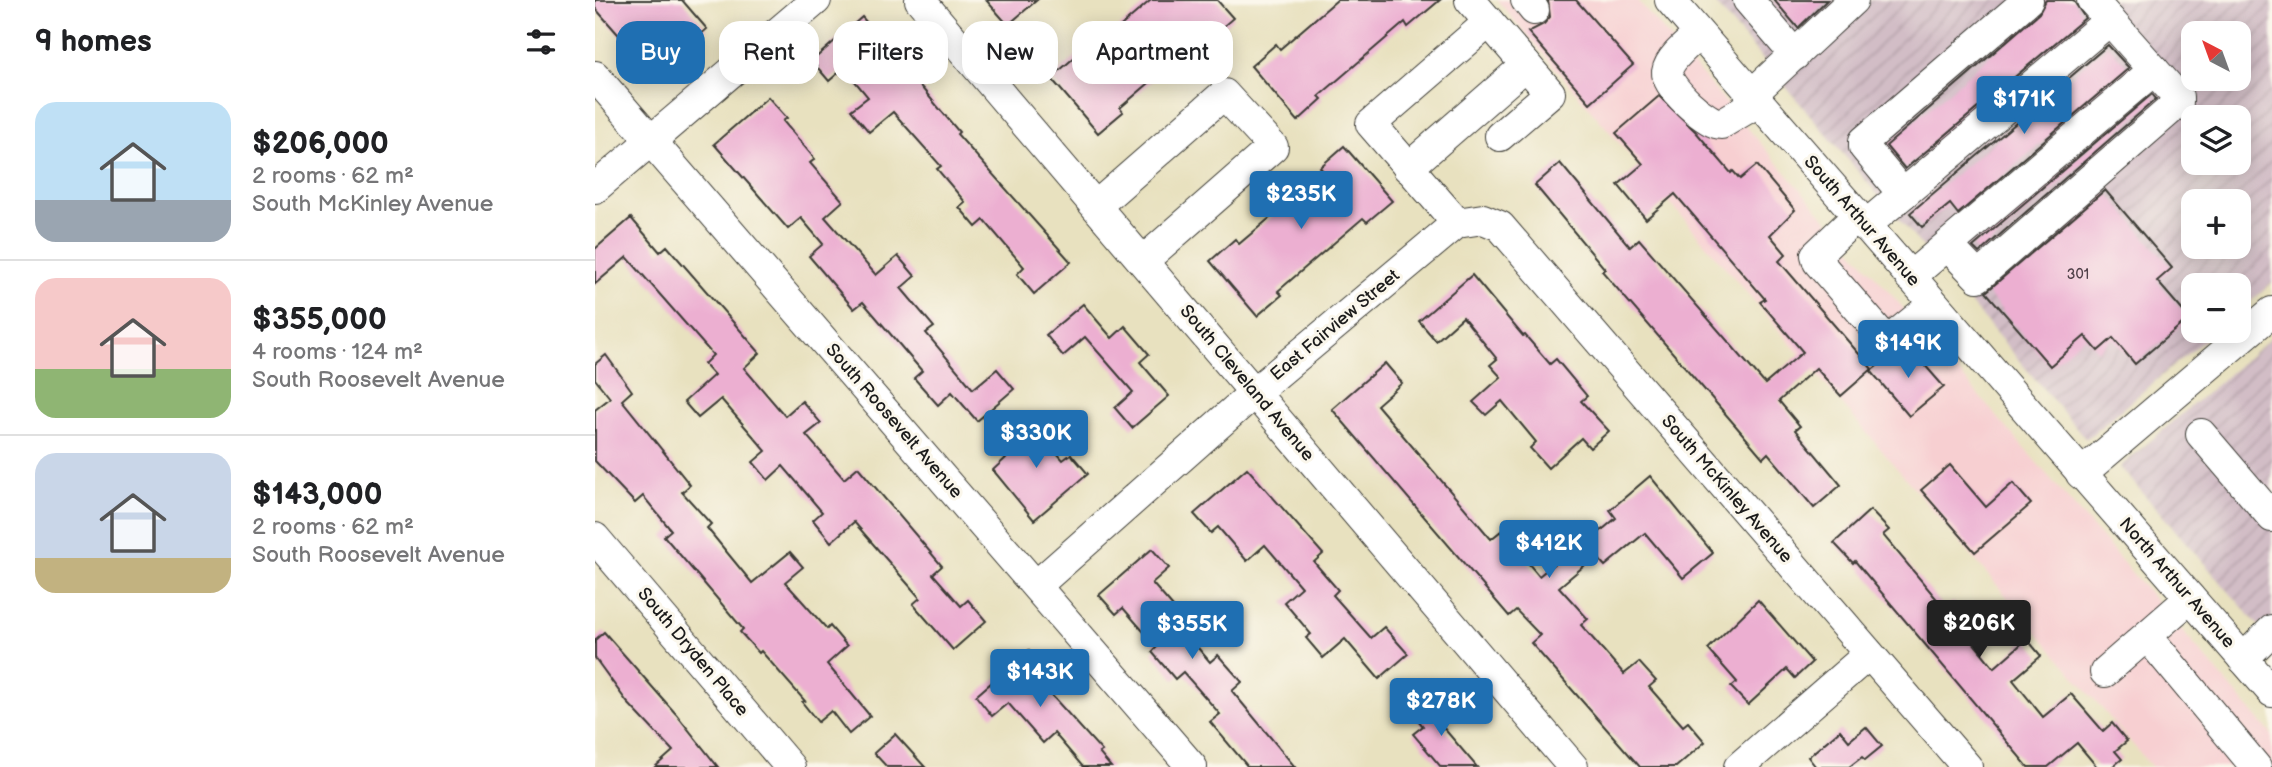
<!DOCTYPE html>
<html lang="en">
<head>
<meta charset="utf-8">
<style>
	:root { --surface:#fff; --page:#f6f6f6; --text:#202124; --muted:#757577; --line:#e0e0e0; --accent:#1f6fb2 }
	body { margin:0; font-family:"Balsamiq Sans",sans-serif; background:var(--page); color:var(--text); height:100vh; display:flex; flex-direction:column; font-size:26px; white-space:nowrap }
	* { box-sizing:border-box; margin:0 }
	p { font-size:23px; color:var(--muted) }
	.icon { flex:none; width:38px; height:38px; fill:none; stroke:currentColor; stroke-width:2; stroke-linecap:round; stroke-linejoin:round }
	.map { position:relative; flex:1; overflow:hidden }
	.drawer { display:flex; flex-direction:column; background:var(--surface); width:595px }
	.drawer>* { flex:none }
	.top-card { position:absolute; left:21px; top:21px; width:665px; height:63px; display:flex; gap:14px }
	.needle { width:46px; rotate:319deg }
	.fabs { position:absolute; left:1586px; top:21px; display:grid; gap:14px }
	.fabs a { display:grid; place-items:center; width:70px; height:70px; border-radius:14px; background:var(--surface); box-shadow:0 4px 18px #0003; font-size:35px }
	.price { position:absolute; translate:-50% -60px; padding:0 16px; border-radius:7px; background:var(--accent); color:#fff; font-size:23px; line-height:46px; filter:drop-shadow(0 2px 4px #0008) }
	.price::after { content:''; position:absolute; left:50%; top:42px; width:21px; height:16px; margin-left:-10px; background:inherit; clip-path:polygon(0 0,100% 0,50% 100%) }
	.price.current { background:#222; color:#fff }
	ul { padding:0; list-style:none }
	li { display:flex; align-items:center; gap:21px; height:175px; padding:0 35px }
	li+li { border-top:2px solid var(--line) }
	li span { display:grid; place-items:center; flex:none; width:196px; height:140px; border-radius:21px; color:#555 }
	li>.icon { margin-inline-start:auto }
	span .icon { width:84px; height:84px; fill:#fffc; stroke-width:1 }
	li b { font-size:30px }
	h2 { display:flex; justify-content:space-between; align-items:center; height:84px; padding:0 35px; font-size:30px }
	.tag { padding:0 24px; border-radius:21px; background:var(--surface); box-shadow:0 4px 18px #0003; font-size:24px; line-height:63px }
	.tag.current { background:var(--accent); color:#fff }
	main { display:flex; flex:1; min-height:0 }
	.map>svg:first-child { display:block }
	.built { fill:#f7cfd1 }
	.industrial { fill:url(#industrial-furrows); fill-rule:evenodd }
	.building { fill:#ecafd1 }
	.lines { fill:none; stroke-linecap:round; stroke-linejoin:round }
	.minor-casing { stroke:#3b3a34; stroke-width:32 }
	.minor { stroke:#fff; stroke-width:30 }
	.labels { text-anchor:middle; dominant-baseline:central; stroke-width:6; stroke-linejoin:round; paint-order:stroke }
	.number-label { font-size:14px; fill:#504149 }
	.street-label { font-size:18px; fill:#1c1c1c; stroke:#fbf7ec }
</style>
</head>
<body>
<main>
<section class="drawer">
<h2>9 homes<svg class="icon" aria-label="filters" viewBox="0 0 24 24"><path d="M4 7h16M4 17h16"/><circle cx="9" cy="7" r="2"/><circle cx="15" cy="17" r="2"/></svg></h2>
<ul>
<li><span style="background:linear-gradient(#bfe0f5 70%,#9aa5b1 0)"><svg class="icon" aria-label="home" viewBox="0 0 24 24"><path d="M3 11l9-7 9 7M6 9v11h12V9"/></svg></span><div><b>$206,000</b><p>2 rooms · 62 m²</p><p>South McKinley Avenue</p></div></li>
<li><span style="background:linear-gradient(#f6c9c9 65%,#8fb573 0)"><svg class="icon" aria-label="home" viewBox="0 0 24 24"><path d="M3 11l9-7 9 7M6 9v11h12V9"/></svg></span><div><b>$355,000</b><p>4 rooms · 124 m²</p><p>South Roosevelt Avenue</p></div></li>
<li><span style="background:linear-gradient(#c9d6e8 75%,#c2b280 0)"><svg class="icon" aria-label="home" viewBox="0 0 24 24"><path d="M3 11l9-7 9 7M6 9v11h12V9"/></svg></span><div><b>$143,000</b><p>2 rooms · 62 m²</p><p>South Roosevelt Avenue</p></div></li>
</ul>
</section>
<div class="map">
<svg width="1677" height="767" viewBox="0 0 1677 767">
	<defs>
		<pattern id="industrial-furrows" width="10" height="10" patternUnits="userSpaceOnUse" patternTransform="scale(1.75)"><rect width="10" height="10" fill="#d2bdc6"/><path d="M-1 1l2-2M0 10L10 0M9 11l2-2" fill="none" stroke="#b4a2aa"/></pattern>
	</defs>
	<rect width="100%" height="100%" fill="#fbf7ec"/>
	<filter id="ink" filterUnits="userSpaceOnUse"><feTurbulence type="fractalNoise" baseFrequency=".0143" numOctaves="2"/><feDisplacementMap in="SourceGraphic" scale="14" xChannelSelector="R" yChannelSelector="G"/><feConvolveMatrix kernelMatrix="1 2 1 2 8 2 1 2 1" color-interpolation-filters="sRGB"/></filter>
	<filter id="wash" filterUnits="userSpaceOnUse"><feTurbulence type="fractalNoise" baseFrequency=".00686" numOctaves="4" result="noise"/><feDisplacementMap in="SourceGraphic" scale="28" xChannelSelector="R" yChannelSelector="G"/><feGaussianBlur stdDeviation="1.57" result="paint"/><feColorMatrix in="noise" values="0 0 0 0 0 0 0 0 0 0 0 0 0 0 0 0 0 1.4 0 .05"/><feComposite in="paint" operator="in"/></filter>
	<g filter="url(#wash)">
		<rect width="100%" height="100%" fill="#e8e1bf"/>
		<path class="built" d="M902,0H1042L1677,735V767H1557Z"/>
		<g class="industrial">
			<path d="M1117,0H1677V283L1643,312V285H1598V331H1620L1491,439ZM1598,33H1643V79H1598ZM1598,117H1643V163H1598ZM1598,201H1643V247H1598Z"/>
			<path d="M1677,337V641L1525,467Z"/>
		</g>
		<g id="blocks">
			<g class="building">
				<path d="M0,0H87L112,29L59,75L0,8Z"/>
				<path d="M391,0H442L413,25Z"/>
				<path d="M556,0H622L638,18L614,39L610,35L525,108L528,112L503,133L456,78L481,56L485,61Z"/>
				<path d="M742,0H845L813,27L810,22L724,96L727,99L703,121L656,66L681,44L685,49Z"/>
				<path d="M953,0H981L1038,65L995,103L933,32L949,24L955,17Z"/>
				<path d="M1179,0H1232L1203,28Z"/>
				<path d="M1451,0H1478L1490,18L1310,169L1291,146L1444,13Z"/>
				<path d="M267,17L364,132L362,134L476,262L439,294L422,274L429,267L389,220L381,227L364,207L370,202L342,169L346,166L298,112L274,132L256,110L273,97L249,68L234,81L217,61Z"/>
				<path d="M1513,45L1534,68L1363,214L1355,204L1327,227L1315,213Z"/>
				<path d="M1557,94L1561,99L1384,253L1378,247Z"/>
				<path d="M1064,96L1101,132L1136,173L1138,171L1145,179L1162,165L1200,210L1175,235L1191,254L1184,261L1277,369L1246,396L1221,368L1184,401L1205,426L1200,430L1246,485L1219,508L1173,453L1168,458L1140,425L1007,271L1010,269L940,185L965,163L1035,247L1044,239L1170,384L1208,352L1165,302L1170,299L1080,194L1051,219L1023,185L1048,164L1021,133Z"/>
				<path d="M173,97L192,118L188,121L220,159L215,163L248,201L230,217L281,275L303,256L320,276L306,288L339,327L331,333L378,389L402,369L419,389L382,421L357,392L343,405L319,378L327,371L268,302L259,309L214,256L228,244L206,218L193,229L119,144Z"/>
				<path d="M749,146L797,201L772,222L768,218L683,291L687,295L662,316L615,261L640,239L644,244L729,172L725,167Z"/>
				<path d="M1510,190L1577,268L1562,281L1594,318L1540,364L1518,338L1503,351L1490,336L1455,366L1391,292Z"/>
				<path d="M36,218L65,252L72,246L165,353L149,368L190,416L207,401L226,423L211,435L249,479L263,467L347,566L338,574L366,606L373,600L391,621L358,650L318,604L325,598L259,522L236,542L218,520L227,512L188,466L173,480L158,462L171,451L126,399L103,418L89,402L119,375L109,364L118,355L32,257L0,284V249Z"/>
				<path d="M877,275L928,336L930,335L955,364L961,359L992,396L986,401L1014,431L995,448L986,438L953,468L935,448L941,442L907,401L891,415L878,402L906,377L895,365L902,359L868,317L841,341L824,321Z"/>
				<path d="M488,304L517,338L530,326L554,354L545,362L574,396L537,428L520,408L538,392L490,337L468,356L451,335Z"/>
				<path d="M1314,347L1349,387L1314,416L1276,371L1294,356Z"/>
				<path d="M11,355L37,391L27,400L95,485L87,492L116,524L112,528L157,583L195,552L208,567L190,582L232,629L235,626L252,646L232,664L275,716L254,734L236,711L223,722L207,702L210,701L166,651L164,653L145,632L148,629L69,536L76,530L48,496L40,503L0,461V410L15,398L0,379V364Z"/>
				<path d="M790,363L807,383L782,405L896,539L906,531L944,576L978,548L981,552L1021,518L1015,510L1055,476L1118,553L1088,578L1050,533L1010,566L1001,556L964,587L993,619L986,625L1029,674L1044,662L1061,681L1054,687L1088,726L1093,722L1110,742L1081,767H1045L936,643L945,635L921,610L914,616L737,409Z"/>
				<path d="M433,420L468,460L476,454L493,474L439,520L398,470L411,458L401,447Z"/>
				<path d="M1355,465L1391,507L1418,483L1436,504L1380,552L1326,490Z"/>
				<path d="M652,468L728,554L719,562L743,590L738,595L776,638L789,627L813,654L784,679L750,639L728,658L711,638L716,634L689,602L706,587L670,545L652,561L623,527L616,533L599,514Z"/>
				<path d="M1275,510L1294,530L1288,535L1350,609L1358,602L1386,634L1378,642L1399,668L1432,639L1446,656L1418,680L1448,717L1476,694L1508,731L1517,723L1532,741L1520,751L1527,759L1517,767H1502L1482,743L1453,767H1433L1260,561L1258,563L1239,543Z"/>
				<path d="M557,549L574,568L557,583L585,615L579,620L615,662L623,655L647,682L637,691L700,767H653L615,722L625,714L588,672L580,679L557,652L562,647L528,608L521,614L504,595Z"/>
				<path d="M1163,600L1217,662L1200,678L1192,669L1153,705L1136,687L1142,682L1113,649Z"/>
				<path d="M9,632L81,714L123,767H60L78,751L32,702L0,658V640Z"/>
				<path d="M434,650L451,670L441,678L507,751L504,753L516,767H488L459,733L448,743L413,703L397,716L381,696Z"/>
				<path d="M849,698L861,713L847,726L882,767H846L818,734L828,726L823,720Z"/>
				<path d="M1271,727L1287,746L1270,760L1267,757L1254,767H1221L1213,757L1245,730L1254,741Z"/>
				<path d="M300,734L330,767H292L279,753Z"/>
			</g>
		</g>
	</g>
	<g filter="url(#ink)">
		<use href="#blocks" fill-opacity="0" stroke="#3b3a34" stroke-width="2"/>
		<g class="lines">
			<g class="minor-casing">
				<g id="minor">
					<path d="M325,0L978,767"/>
					<path d="M931,0L939,10"/>
					<path d="M1075,0L1677,692"/>
					<path d="M1153,0L1200,55"/>
					<path d="M1104,34C1094,43 1074,58 1072,72C1071,87 1112,124 1126,124L1163,102"/>
					<path d="M0,76L597,767"/>
					<path d="M1157,94L1258,0"/>
					<path d="M905,136L955,93L931,65"/>
					<path d="M813,168L931,65L894,22"/>
					<path d="M0,188L221,0"/>
					<path d="M1308,194L1269,147V141L1433,0"/>
					<path d="M501,206L629,94L678,147L548,261"/>
					<path d="M1262,216L1221,255L1223,262L1290,339H1296L1339,304"/>
					<path d="M862,223L776,124L894,22L875,0"/>
					<path d="M1270,226L1515,20"/>
					<path d="M1353,246L1383,277L1583,103V97L1497,0"/>
					<path d="M1315,277L1559,70"/>
					<path d="M1606,434L1677,517"/>
					<path d="M1486,474L1677,312"/>
					<path d="M0,538L195,767"/>
					<path d="M442,585L660,392L862,223L888,219L905,226L1372,767"/>
					<path d="M1552,636L1661,767"/>
					<path d="M1648,659L1677,630"/>
					<path d="M1510,672L1595,598"/>
					<path d="M1144,767L1274,654"/>
				</g>
			</g>
			<use href="#minor" class="minor"/>
		</g>
	</g>
	<g class="labels">
		<g class="number-label">
			<text x="1483" y="274">301</text>
		</g>
		<g class="street-label">
			<text transform="translate(1267 221) rotate(49)">South Arthur Avenue</text>
			<text transform="translate(740 325) rotate(-40)">East Fairview Street</text>
			<text transform="translate(652 383) rotate(50)">South Cleveland Avenue</text>
			<text transform="translate(299 421) rotate(49)">South Roosevelt Avenue</text>
			<text transform="translate(1132 489) rotate(49)">South McKinley Avenue</text>
			<text transform="translate(1582 583) rotate(49)">North Arthur Avenue</text>
			<text transform="translate(98 652) rotate(50)">South Dryden Place</text>
		</g>
	</g>
</svg>
<div class="fabs">
<a><svg class="needle" viewBox="-14 -14 28 28"><path d="M0-13l5 13h-10z" fill="#e53935"/><path d="M0 13l5-13h-10z" fill="#757577"/></svg></a>
<a><svg class="icon" aria-label="layers" viewBox="0 0 24 24"><path d="M12 4l9 5-9 5-9-5zM3 14l9 5 9-5"/></svg></a>
<a>+</a>
<a>−</a>
</div>
<b class="price" style="left:1429px;top:136px">$171K</b>
<b class="price" style="left:706px;top:231px">$235K</b>
<b class="price" style="left:1313px;top:380px">$149K</b>
<b class="price" style="left:441px;top:470px">$330K</b>
<b class="price" style="left:954px;top:580px">$412K</b>
<b class="price current" style="left:1384px;top:660px">$206K</b>
<b class="price" style="left:597px;top:661px">$355K</b>
<b class="price" style="left:445px;top:709px">$143K</b>
<b class="price" style="left:846px;top:738px">$278K</b>
<div class="top-card">
<a class="tag current">Buy</a>
<a class="tag">Rent</a>
<a class="tag">Filters</a>
<a class="tag">New</a>
<a class="tag">Apartment</a>
</div>
</div>
</main>
</body>
</html>
